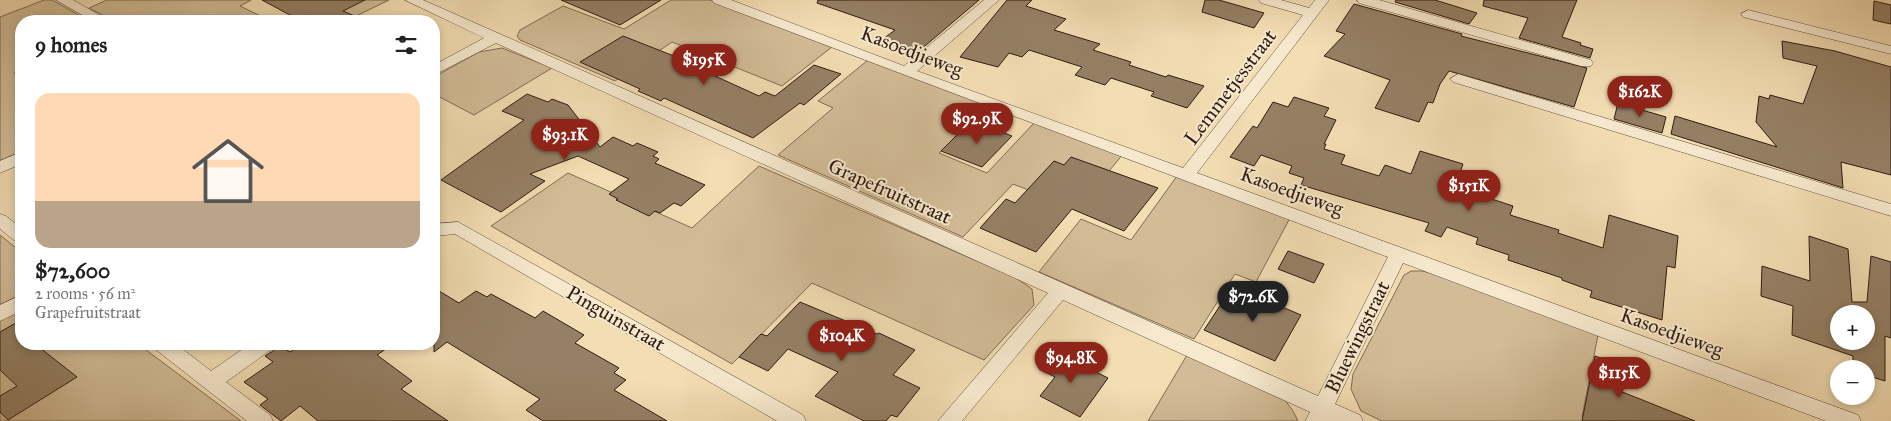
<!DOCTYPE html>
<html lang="en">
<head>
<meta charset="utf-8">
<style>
	:root { --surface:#fff; --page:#f6f6f6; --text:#222; --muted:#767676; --accent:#8f2418 }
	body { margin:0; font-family:"IM FELL Great Primer",serif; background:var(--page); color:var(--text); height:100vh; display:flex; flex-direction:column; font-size:19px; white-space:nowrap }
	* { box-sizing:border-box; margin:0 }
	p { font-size:16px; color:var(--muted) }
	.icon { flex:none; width:28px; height:28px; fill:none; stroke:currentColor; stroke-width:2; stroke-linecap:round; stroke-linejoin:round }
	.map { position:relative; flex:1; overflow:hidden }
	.sheet { position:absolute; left:15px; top:15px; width:425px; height:335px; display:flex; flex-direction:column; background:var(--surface); border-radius:20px; box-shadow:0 2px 8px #0003 }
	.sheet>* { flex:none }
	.controls { position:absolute; left:1830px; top:305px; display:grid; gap:10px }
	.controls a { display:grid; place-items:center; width:45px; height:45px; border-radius:50%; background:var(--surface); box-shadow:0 2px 8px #0003; font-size:25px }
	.price { position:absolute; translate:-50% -42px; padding:0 11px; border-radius:18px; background:var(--accent); color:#fff; font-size:16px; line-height:32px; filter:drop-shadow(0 1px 2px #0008) }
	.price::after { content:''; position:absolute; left:50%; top:30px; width:15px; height:11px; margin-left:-8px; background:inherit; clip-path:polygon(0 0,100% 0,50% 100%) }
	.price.selected { background:#222; color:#fff }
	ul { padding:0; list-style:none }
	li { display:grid; align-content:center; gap:10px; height:265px; padding:0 20px }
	li span { display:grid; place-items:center; height:155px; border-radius:15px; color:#555 }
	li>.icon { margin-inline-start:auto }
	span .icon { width:90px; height:90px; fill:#fffc; stroke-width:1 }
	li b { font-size:21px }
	h2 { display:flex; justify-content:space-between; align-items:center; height:60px; padding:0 20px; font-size:21px }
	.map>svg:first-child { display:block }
	.green { fill:#d2bc97; stroke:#806c54 }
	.building { fill:#958065; stroke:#2f1b11; fill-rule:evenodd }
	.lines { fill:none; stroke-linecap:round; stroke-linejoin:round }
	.minor-casing { stroke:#604c3a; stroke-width:1 }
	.minor { fill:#f7e9ce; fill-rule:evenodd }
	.labels { text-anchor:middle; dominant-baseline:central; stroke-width:4; stroke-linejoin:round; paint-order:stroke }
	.street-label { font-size:20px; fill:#2f1b11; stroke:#f7e9ce }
</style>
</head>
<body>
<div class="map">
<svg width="1891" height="421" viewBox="0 0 1891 421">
	<rect width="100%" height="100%" fill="#f3ddb3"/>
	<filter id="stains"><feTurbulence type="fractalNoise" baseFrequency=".004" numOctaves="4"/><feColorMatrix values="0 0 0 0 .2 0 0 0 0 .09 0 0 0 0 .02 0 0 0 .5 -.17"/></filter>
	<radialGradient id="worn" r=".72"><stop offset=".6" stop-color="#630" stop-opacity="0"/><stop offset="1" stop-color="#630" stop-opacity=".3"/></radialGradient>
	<g class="green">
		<path d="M44,0H52L89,21H21V69L14,73L21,78V153L0,164V17Z"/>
		<path d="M107,0H251L240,6L271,21H114L89,8Z"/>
		<path d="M323,0H389L346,21H280Z"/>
		<path d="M671,0H710L832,47L782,86L672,42L615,81L520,40L517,36L520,30L563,6L624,29Z"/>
		<path d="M502,48L552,68L474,115L434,94V77L479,52Z"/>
		<path d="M868,60L989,106L939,153L987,173L1035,122L1123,154L1078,209L1013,184L963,237L778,155L833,108L818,101Z"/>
		<path d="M759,166L1016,278L1032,289L1034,305L984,360L812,283L732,364L491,226L568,173L692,228Z"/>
		<path d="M1177,176L1290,218L1256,282L1235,274L1194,339L1039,272L1081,219L1131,240Z"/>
		<path d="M0,235L21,252V295L0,307Z"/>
		<path d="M1411,271H1422L1439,275L1598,335L1582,417L1592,421H1382L1361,411L1351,389L1353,374L1404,275Z"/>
		<path d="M21,309V344H138L241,421H0V320Z"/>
		<path d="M1187,355L1282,396L1293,411L1298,421H1148Z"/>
	</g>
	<g class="building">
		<path d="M262,0H365L343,11L366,21H301Z"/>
		<path d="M561,0H661L620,25Z"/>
		<path d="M818,0H979L919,51L883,39L895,30L817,3Z"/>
		<path d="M1007,0H1032L1026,6L1066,19L1054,30L1100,44L1093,50L1131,62L1129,65L1166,77L1168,75L1204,86L1187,108L1151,96L1154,92L1111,78L1105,85L1075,75L1082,67L1029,50L1022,57L1009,53L998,67L960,57Z"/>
		<path d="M1205,0H1219L1264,13L1254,28L1202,12Z"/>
		<path d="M1396,0H1435L1477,13L1469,24L1395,2Z"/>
		<path d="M1484,0H1577L1562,37L1581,43L1580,45L1593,49L1590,58L1519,38L1528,18L1483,6Z"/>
		<path d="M1874,1L1891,5V24L1873,20Z"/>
		<path d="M1354,4L1462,34L1461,36L1587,68L1574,107L1449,71L1440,84L1433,103L1428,102L1419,122L1375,108L1390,80L1324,56L1345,34L1336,31Z"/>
		<path d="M623,36L707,69L704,71L759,96L765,92L775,96L814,65L841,74L804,105L800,103L753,138L664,98L661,101L638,91L640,89L580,62Z"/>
		<path d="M1782,41L1835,51L1891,67V175L1841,162L1843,188L1671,134L1675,116L1777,147L1756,122L1759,96L1769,99L1770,95L1803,104L1817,66L1783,58Z"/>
		<path d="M527,94L548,102L552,99L568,105L600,147L613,137L633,146L637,143L658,152L653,156L659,159L655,163L705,185L681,206L674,203L660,213L655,211L649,216L616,200L618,199L609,194L629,179L578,156L530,174L545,181L501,212L441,180L524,120L502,111Z"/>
		<path d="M1294,97L1329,108L1324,116L1336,120L1324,144H1326L1324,149L1345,155L1341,164L1379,176L1385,165L1411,174L1420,151L1463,164L1455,187L1513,206L1510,215L1559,230L1558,233L1603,248L1609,215L1678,236L1675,268L1667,266L1662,320L1590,297L1592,291L1562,280V278L1508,260L1509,255L1476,244L1478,238L1447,227L1441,237L1425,231L1429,223L1301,185L1304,178L1289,173L1292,166L1261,155L1254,166L1230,157L1253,126L1257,128L1273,102L1288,107Z"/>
		<path d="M1618,103L1666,117L1662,133L1614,119Z"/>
		<path d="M966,126L984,133L989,127L1012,136L982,167L941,151Z"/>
		<path d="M1071,157L1158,188L1124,231L1072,209L1036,252L980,228L1006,199L1015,203L1054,161L1064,165Z"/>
		<path d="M1809,236L1848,249L1852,302H1867L1871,256L1891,262V338L1885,336V381L1866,375V369H1853V356L1792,335L1793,306L1761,296L1762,266L1810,281ZM1839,314H1866V341H1839Z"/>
		<path d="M1288,251L1324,264L1314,283L1278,269Z"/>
		<path d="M1233,286L1301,315L1275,361L1204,330Z"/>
		<path d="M434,288L459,303L476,291L487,297L491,294L535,318L543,311L584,335L575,343L619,368L614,373L626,380L614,390L667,421H543L526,410L540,399L447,342L434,352Z"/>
		<path d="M800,302L877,334L879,333L915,350L893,375L920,388L897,417L891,415L886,421H864L815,396L838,372L788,349L768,371L739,357L761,334L767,336Z"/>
		<path d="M21,320V344H35L77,377L8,420L0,412V396L17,386L0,370V332Z"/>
		<path d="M277,344L290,352L302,344H393L377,355L412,381L401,389L448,421H318L300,406L281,421L260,405L268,399L244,382L273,362L265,356L273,351Z"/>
		<path d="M1054,351L1108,378L1080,417L1040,396L1055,377L1039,369Z"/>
		<path d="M1595,356L1625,367L1620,391L1695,421H1582Z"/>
	</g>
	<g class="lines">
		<g class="minor-casing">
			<g id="minor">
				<path d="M56,0H73L110,21H93Z"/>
				<path d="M405,0H423L1318,396L1388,257L714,3L712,0H731L904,66L984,0H999L917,71L1183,168L1303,15L1261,3L1259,0H1281L1309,8L1315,0H1329L1197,173L1858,415L1861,421H1826L1403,263L1335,404L1360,415L1363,421H1305L1310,412L1063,300L962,421H938L1048,293L496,43L434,75V65L484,38Z"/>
				<path d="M1357,0H1379L1591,60L1593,63L1591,66H1581L1359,3Z"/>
				<path d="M1748,10L1891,46V54L1743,17L1741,14Z"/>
				<path d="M1458,74L1891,204V216L1453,82L1450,79Z"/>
				<path d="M21,152V164L0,173V161Z"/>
				<path d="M0,214L6,216L21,228V243L15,241L0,229Z"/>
				<path d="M458,222L803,415L806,421H777L455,234L434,236V224Z"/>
				<path d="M21,295V311L0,321V305Z"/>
				<path d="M152,344H176L211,371L250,344H275L272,349L226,382L270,415L273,421H247L155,349Z"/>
			</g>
		</g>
		<use href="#minor" class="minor"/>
	</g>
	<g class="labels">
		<g class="street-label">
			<text transform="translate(912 51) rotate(21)">Kasoedjieweg</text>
			<text transform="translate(1230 87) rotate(-53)">Lemmetjesstraat</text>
			<text transform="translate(890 191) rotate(24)">Grapefruitstraat</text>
			<text transform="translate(1292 191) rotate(20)">Kasoedjieweg</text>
			<text transform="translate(616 318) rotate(30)">Pinguinstraat</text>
			<text transform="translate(1672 332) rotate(20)">Kasoedjieweg</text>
			<text transform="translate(1357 337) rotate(-64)">Bluewingstraat</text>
		</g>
	</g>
	<rect width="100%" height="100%" filter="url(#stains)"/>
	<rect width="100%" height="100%" fill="url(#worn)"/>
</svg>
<div class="controls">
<a>+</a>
<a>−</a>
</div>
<b class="price" style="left:704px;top:86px">$195K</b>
<b class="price" style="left:1640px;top:118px">$162K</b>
<b class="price" style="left:977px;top:145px">$92.9K</b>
<b class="price" style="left:565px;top:161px">$93.1K</b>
<b class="price" style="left:1469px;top:212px">$151K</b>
<b class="price selected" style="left:1253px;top:323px">$72.6K</b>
<b class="price" style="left:842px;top:362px">$104K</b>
<b class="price" style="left:1071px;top:384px">$94.8K</b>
<b class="price" style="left:1619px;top:399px">$115K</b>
<section class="sheet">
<h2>9 homes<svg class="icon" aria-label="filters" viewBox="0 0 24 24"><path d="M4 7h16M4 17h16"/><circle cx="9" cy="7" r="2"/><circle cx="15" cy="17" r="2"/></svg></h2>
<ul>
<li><span style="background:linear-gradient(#ffd9b3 70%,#b9a48a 0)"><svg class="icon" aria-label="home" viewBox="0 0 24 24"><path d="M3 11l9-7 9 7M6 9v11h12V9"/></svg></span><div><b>$72,600</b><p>2 rooms · 56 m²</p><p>Grapefruitstraat</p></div></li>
</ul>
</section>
</div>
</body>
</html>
